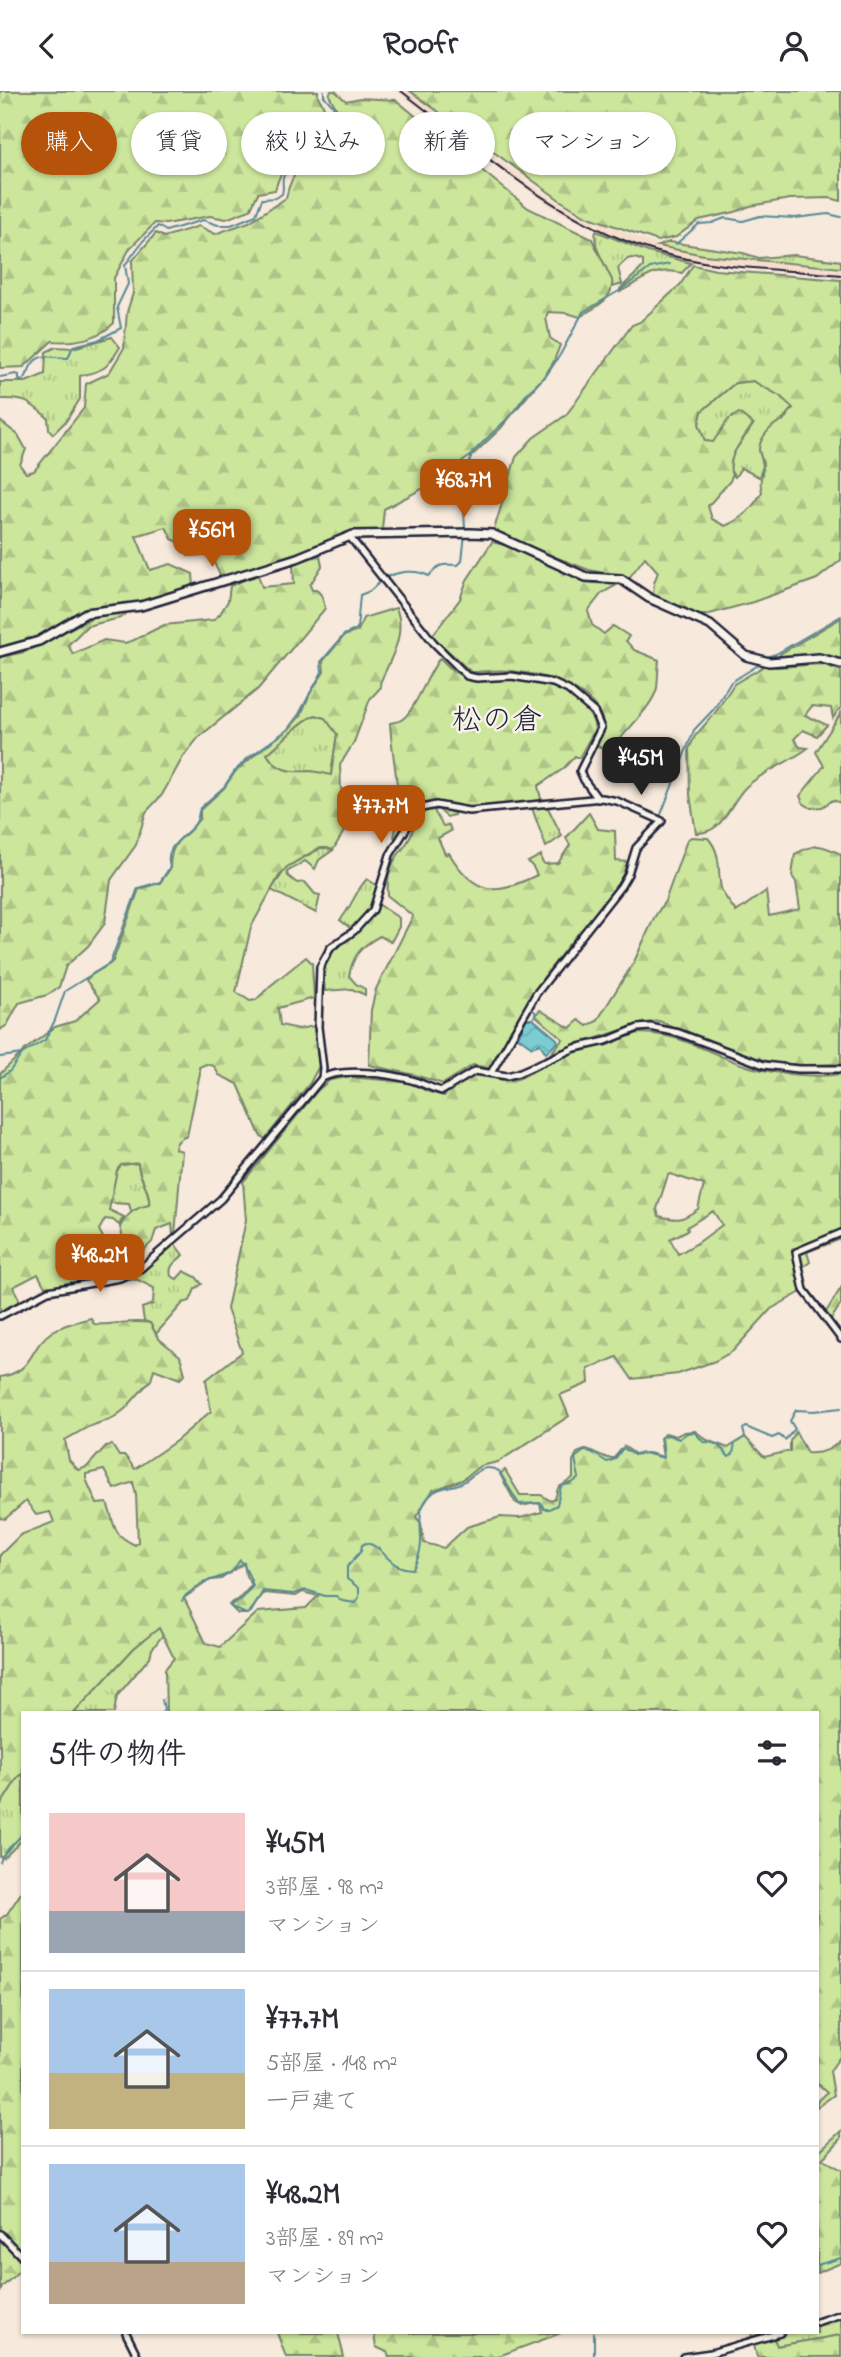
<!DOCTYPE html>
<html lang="ja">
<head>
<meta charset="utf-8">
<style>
	:root { --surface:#fff; --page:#f7f7f7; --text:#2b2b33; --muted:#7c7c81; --line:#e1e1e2; --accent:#b45309 }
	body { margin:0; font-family:"Indie Flower","Klee One",sans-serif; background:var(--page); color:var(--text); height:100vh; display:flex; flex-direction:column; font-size:26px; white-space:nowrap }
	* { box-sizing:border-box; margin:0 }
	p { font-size:23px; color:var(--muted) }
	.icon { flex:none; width:38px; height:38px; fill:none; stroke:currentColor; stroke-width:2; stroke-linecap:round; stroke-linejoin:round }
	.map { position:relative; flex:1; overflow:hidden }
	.sheet { position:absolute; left:21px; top:1620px; width:798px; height:623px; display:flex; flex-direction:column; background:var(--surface); border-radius:0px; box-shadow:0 2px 5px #0004 }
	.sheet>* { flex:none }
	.guide { position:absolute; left:21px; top:21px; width:800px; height:63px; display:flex; gap:14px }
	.price { position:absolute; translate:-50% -60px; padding:0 16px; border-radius:14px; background:var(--accent); color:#fff; font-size:23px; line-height:46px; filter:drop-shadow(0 2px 4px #0008) }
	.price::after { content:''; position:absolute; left:50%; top:42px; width:21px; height:16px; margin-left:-10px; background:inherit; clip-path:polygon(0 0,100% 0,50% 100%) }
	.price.current { background:#222; color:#fff }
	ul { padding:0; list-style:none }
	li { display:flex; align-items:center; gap:21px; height:175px; padding:0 28px }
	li+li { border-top:2px solid var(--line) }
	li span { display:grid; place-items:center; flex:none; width:196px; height:140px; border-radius:0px; color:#555 }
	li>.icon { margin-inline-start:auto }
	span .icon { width:84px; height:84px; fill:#fffc; stroke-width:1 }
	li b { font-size:30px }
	h2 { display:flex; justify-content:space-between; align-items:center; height:84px; padding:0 28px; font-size:30px }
	.pill { padding:0 24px; border-radius:32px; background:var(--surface); box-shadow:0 2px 5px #0004; font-size:24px; line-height:63px }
	.pill.current { background:var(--accent); color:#fff }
	header { display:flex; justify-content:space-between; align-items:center; height:91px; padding:0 28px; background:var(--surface); font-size:32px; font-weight:700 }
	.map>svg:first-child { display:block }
	.built { fill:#f7ddcc }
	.grass { fill:url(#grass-tufts); stroke:#77846c; stroke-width:2 }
	.forest { fill:url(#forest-firs); stroke:#77846c; stroke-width:2; fill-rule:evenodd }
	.water { fill:url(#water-waves); stroke:#578996; stroke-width:2 }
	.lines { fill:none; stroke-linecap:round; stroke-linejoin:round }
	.stream { stroke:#578996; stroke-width:2 }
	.street-casing { stroke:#22223b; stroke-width:10 }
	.secondary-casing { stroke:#22223b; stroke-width:12 }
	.street { stroke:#f7f3e8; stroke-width:5 }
	.secondary { stroke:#f7f3e8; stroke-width:7 }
	.rail { stroke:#22223b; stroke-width:2 }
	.labels { text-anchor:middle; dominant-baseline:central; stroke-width:5; stroke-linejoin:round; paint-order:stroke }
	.neighbourhood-label { font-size:30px; fill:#22223b; stroke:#f7f3e8 }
</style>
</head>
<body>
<header><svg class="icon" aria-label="back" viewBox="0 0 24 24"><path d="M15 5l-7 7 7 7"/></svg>Roofr<svg class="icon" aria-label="person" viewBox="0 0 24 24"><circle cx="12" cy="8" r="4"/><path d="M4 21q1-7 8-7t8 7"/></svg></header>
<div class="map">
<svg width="841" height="2266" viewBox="0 0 841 2266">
	<defs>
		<pattern id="grass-tufts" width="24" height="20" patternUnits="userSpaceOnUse" patternTransform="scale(1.75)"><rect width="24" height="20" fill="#cce69c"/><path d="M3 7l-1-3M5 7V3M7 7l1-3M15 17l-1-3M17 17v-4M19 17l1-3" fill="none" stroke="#afc587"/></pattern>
		<pattern id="forest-firs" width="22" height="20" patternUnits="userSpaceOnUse" patternTransform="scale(1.75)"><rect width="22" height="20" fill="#cce69c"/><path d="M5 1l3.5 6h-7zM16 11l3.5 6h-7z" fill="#afc587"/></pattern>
		<pattern id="water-waves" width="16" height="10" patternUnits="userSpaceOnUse" patternTransform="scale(1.75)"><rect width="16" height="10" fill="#7bcdd2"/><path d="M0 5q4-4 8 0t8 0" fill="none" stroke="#6ab0b5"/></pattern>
	</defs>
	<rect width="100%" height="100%" fill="#f7e9db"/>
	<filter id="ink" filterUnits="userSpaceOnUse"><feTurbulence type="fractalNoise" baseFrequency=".0143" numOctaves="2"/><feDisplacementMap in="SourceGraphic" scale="14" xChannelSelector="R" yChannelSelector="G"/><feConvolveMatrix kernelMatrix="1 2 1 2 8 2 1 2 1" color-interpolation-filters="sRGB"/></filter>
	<g filter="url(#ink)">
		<g class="built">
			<path d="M396,0H410L524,88L559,112L596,131L593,138L556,119Z"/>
			<path d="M600,131L658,155L683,161L841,179V186L691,172L648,161L611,148L596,140Z"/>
		</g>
		<g class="grass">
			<path d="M596,140L648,161L691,172L682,182C655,175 643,189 620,201V198L643,176V170C630,164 627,167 618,177L622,193L613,196C611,178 591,159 596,140Z"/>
			<path d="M669,151L743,162L759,167L794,164L841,170V177L704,164L658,155Z"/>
			<path d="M112,246L120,256C107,278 105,279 80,285V308L66,330L53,343L49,338L48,327C29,311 26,307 0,308V291H26L45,283L46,261L56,256L73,257Z"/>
			<path d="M753,290L780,305L793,316L759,357L763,375L759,386L741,377L735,386L730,379L732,364L753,334L720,343L713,352L705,350L699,333L702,320L735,292Z"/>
			<path d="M316,624L325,627L337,643L331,684C323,683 315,680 307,680C289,681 278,681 267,663C280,653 302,628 316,624Z"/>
			<path d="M547,715L562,745L546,756L532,717Z"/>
			<path d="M323,756L333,759L319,769L315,778L305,770L287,781L288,785L297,792L305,791L315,803L320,804L316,822L271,799L287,776Z"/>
			<path d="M367,788L379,796L376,810L353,839L340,829C352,816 355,800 367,788Z"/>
			<path d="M378,813L399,827V836L391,851L380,845C361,855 353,864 349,885L356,893L365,898V904L352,898L325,900C316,846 362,855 378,813Z"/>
			<path d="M138,1072C138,1087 151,1100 149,1115L131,1120L129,1113L111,1112C113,1099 112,1084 121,1074Z"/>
			<path d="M174,1152L183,1164C177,1171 168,1173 171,1185L177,1188L184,1180L196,1186L202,1193L195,1198L190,1210L183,1212L156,1243L150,1232L144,1230L142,1217L153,1213L154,1197L138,1189L129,1188L150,1174Z"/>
			<path d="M159,1536L163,1544L152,1558L150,1566L117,1605L114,1622H74L134,1557Z"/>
			<path d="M23,1682V1748L4,1767L0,1766V1715L17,1688Z"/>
			<path d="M841,2226V2244L776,2255L774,2246L787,2242H817V2233Z"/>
		</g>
		<g class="forest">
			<path d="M0,0H318V5L332,31L331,49C302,63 284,65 275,99L258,102L250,119L226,128L210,125L166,133L155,132L130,157L114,187V232C98,248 74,252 52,250L24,276L0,277Z"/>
			<path d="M331,0H335L346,10L360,7L396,9L528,117L592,148L612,189C614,210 594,216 580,226L567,222L548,221L546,227L550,247L560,254L553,272L545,284L501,337L475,362L424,397L384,418L382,439L346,443L326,450L311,459L255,475L221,487L212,467L205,464L188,465L181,452L172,448L166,436L136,445L150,479L171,473L193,483L194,496L140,513L95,516L75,523L49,541L33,549L0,558V330L18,344L26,358L20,374L26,382L34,380L84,317L86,293L109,282L124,257L127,221L133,202L132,170L156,142L164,146L199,135L215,143L249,131L286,107C294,67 314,72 344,56L342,28L329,4Z"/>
			<path d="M410,0H841V110L830,107L790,108L750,115L735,121L699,129L676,146L658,150L586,125L561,110Z"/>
			<path d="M693,174L716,179L841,189V469L817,488L753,511L706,524H697L653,505L654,492L658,481L645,466L629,487L589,479L493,442L516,366L533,347L566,324L632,234L640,231L680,194ZM753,290L780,305L793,317L784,329C773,332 760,346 759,358C759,363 763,369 763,374C763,386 758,387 762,401C752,418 742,428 725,435L712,428L708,415L730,390L732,385C725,366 743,349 753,333L739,322L728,329L713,351L705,350L699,333L702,320L735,292Z"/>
			<path d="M492,451L512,456L586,491L617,494L602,502L588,520L592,534L604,543L613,535L629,545L626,550L634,559L659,569C658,578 658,588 657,597C653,616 621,644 608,663L596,653L604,642C603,637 603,629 601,625C589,596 538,582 510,580C497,578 484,581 471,581L432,545L460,508L467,489Z"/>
			<path d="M320,464L322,475L310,494L312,499H317L322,505L325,517L323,520L258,598L199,646L183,666L162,704L146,721L136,754L111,789L105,832L88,855L66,875L59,896L47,904L19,912L7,934L0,939V566L25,561L95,525L129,520L120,527L87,535L68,554L73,563L104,549L125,552L134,549L164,534L213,529L220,523L228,510L230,495L258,483L262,496L294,493L293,473Z"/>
			<path d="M396,517C407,543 390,569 380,592L381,596L370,608L354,651L340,674L341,698L355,721L333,759L327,757H319L287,776L279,785L251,836L236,901L250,910L256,909L270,895L306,866L312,872L314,907L278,917L280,934L299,938L314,935L319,975L310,992L265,1048L260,1044L238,993L219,984L214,975L206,973L199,976L200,982L187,1045C181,1047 175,1051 175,1058L182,1060L175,1144H173L172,1133L156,1139L152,1151L134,1169V1179L128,1183L46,1198L38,1183L13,1196L20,1210L0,1222V983L26,958L55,936L75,930L100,908L86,889C94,880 105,878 113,870L139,798L160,792L170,778C170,747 184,749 200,727V719L224,697L235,681L259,660L289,638L301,624L310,602L324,581L323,570L344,545L358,540L363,527ZM316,624L325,627L337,643L331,684C323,682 315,680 307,680C290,681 277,680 267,663C281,652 302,628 316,624ZM138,1072C139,1087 151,1100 149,1114C134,1117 127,1123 120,1136L123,1147L112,1156L105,1150L99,1139L105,1128L113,1129L119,1134L124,1126L109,1119L117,1079L121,1074Z"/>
			<path d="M841,527V569L826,563L782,568L780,563Z"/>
			<path d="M440,567L454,581L477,591L502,587L547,594L567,602L586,619L593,629L595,638L579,667L575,665L563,678L538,695L541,708L547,709V712L468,717L435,711L420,713L412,721L405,737L397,749L394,746C404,707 392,671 390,632C394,631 398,631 401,629C413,624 429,580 440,567Z"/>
			<path d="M822,573L841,580V616L833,627L831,617L812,615L805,624L827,634L817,645L803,639L794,648L800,656L808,657C789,672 765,679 747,695C729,711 725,743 696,742L690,704L689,658L695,645L715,622L734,593L766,574L778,576Z"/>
			<path d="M841,622V712L833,709L822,716L811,717L803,712L800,705L824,675L816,661Z"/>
			<path d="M437,716L454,720V724L447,726L438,718L434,720L443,735L449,734L451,740L438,747L445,763L449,762C474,804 495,805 537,784L533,776L528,771L541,764L542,771L545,773L558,772L570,754L566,747L589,722L598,738L615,740L616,770L629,771V773C621,804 591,827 571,851C558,867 545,885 533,903C516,927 505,953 489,977L473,974L443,993L415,984L369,974L371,919L376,898L413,825L388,805C387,791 388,779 396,767C400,760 406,755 409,748C418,731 413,721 437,716Z"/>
			<path d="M691,746L708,747C722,763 717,777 721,797C723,805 732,814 736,821L766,800L769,825L800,818L796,791L792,785L795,763C817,752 819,753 841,763V973L805,974L774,972L745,964L659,930L640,933L551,962L563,948L535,924L540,919L570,937L579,929L587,935L597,930L634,871L654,827L665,810L687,749Z"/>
			<path d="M638,942C687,943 707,963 750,976C775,983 816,987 841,983V1148L807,1161L810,1171L803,1176L806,1195L826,1221L841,1197V1213L829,1231L803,1200L771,1218L733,1260L715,1270L678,1283L632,1288L617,1266L588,1278L589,1292L560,1304L569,1325L498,1371L480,1375L462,1389L433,1399L416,1426L421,1432L424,1452L444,1457L467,1436L500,1426L520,1427L542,1421L540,1413L535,1412L522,1415L515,1411L500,1383L505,1379L520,1404H541L551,1410L555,1408L558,1397L573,1387V1370L577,1362L587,1358L607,1367H614L624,1355L635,1363L649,1362L663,1366L660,1347L666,1342L676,1345L684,1341L695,1340L707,1349L728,1357L745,1346L764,1366L790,1360V1350L796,1341L807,1362C822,1363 831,1359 841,1349V1964L830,1980L834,2004L817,2016V2010L827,2001L817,1992V1622H166L165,1578L174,1567L159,1537L134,1557L74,1622H23V1682L17,1688L0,1715V1464L20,1444L54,1431L50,1421L36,1424L26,1410L5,1428L0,1427V1286C36,1280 27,1257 53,1240C64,1233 79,1230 91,1227L94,1233C113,1235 131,1228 150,1232L158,1247L180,1265L185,1283L180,1288L154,1278L151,1289L125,1318L113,1327L88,1336L65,1349L69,1369L78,1379L87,1376L106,1355L112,1354L119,1365H125L135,1378L176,1350L211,1320L206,1289L242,1261L227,1218L246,1129L243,1091L318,999L330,989L348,986L408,991L429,1001L444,1005C455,994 468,981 486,985C498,988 504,991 517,988C530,984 542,973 555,968C583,958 610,953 638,942ZM670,1083L704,1094L698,1118C682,1129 679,1130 659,1125L657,1118L668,1084ZM713,1120L722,1134L699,1151L678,1163L670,1148L688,1139L687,1136ZM104,1379L114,1398L133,1391L136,1404L138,1451L135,1454C110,1442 116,1435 107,1412L97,1413L86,1388V1383ZM244,1472L246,1485L252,1494L238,1509L232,1511L229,1514L238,1523H248L264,1502L296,1505L303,1501L318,1505L306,1517L258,1521L220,1556L206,1552L184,1507L210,1489L221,1488Z"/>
			<path d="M23,1799V2163L0,2138V1828L7,1823Z"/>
			<path d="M841,2040V2048L822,2068L841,2079V2172L817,2182V2062Z"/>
			<path d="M0,2148L23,2173V2176L2,2196L0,2202Z"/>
			<path d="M277,2242H338L344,2266H286Z"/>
			<path d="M376,2242H561L496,2266H389L387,2261L376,2256L374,2244Z"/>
			<path d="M751,2242H772L777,2255L841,2244V2266H757Z"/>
		</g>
		<path class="water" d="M526,928H533L557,948L558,951L546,962L540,953L532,956L518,946Z"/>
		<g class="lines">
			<g class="stream">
				<path d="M676,153L699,133L712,132L725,127L743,130L760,125L795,127L828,123L841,126"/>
				<path d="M0,286L16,283L19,284V289L23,290C27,285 28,281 31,275C39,260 55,267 68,267L73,255L98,249L121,237L117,216L128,193L125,174L143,150L158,135L166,140L203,129L218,134H231L256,124L262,108L276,107L282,103C284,98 282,92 283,87C291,64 323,63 339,50L336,41L339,35L334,16L324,5V0"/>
				<path d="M465,438L463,400L472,362L510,325L528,301L546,285L560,264L583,221L619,200L650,177L669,173"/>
				<path d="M385,487C398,480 416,478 429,485C441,471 442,474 458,474L462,470L465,443"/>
				<path d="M766,566L776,563L841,525"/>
				<path d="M662,727L660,726L694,639L714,618L731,591L760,573"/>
				<path d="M641,756L661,735"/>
				<path d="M599,827L617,804"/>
				<path d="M533,928L536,922L531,917L540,902"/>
				<path d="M0,966L22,963L45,949L55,929L65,900L110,872L138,797L160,791L170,776C164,756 180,750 191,738C198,731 198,725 200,717L224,696L234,681L248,667L287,639L299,623L322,581L321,571L344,544L357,538L360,504L370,500L381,490"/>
				<path d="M0,987L10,980L22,963"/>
				<path d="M182,1510L186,1504L203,1492L231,1482L240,1469C243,1471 252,1491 253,1495L240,1510L232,1513L231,1516L246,1523L251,1521L263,1500L294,1503L306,1499L325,1505H336L342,1510L356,1512L359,1506V1497L347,1488V1476L361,1460L362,1454L366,1452C387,1456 385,1477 413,1478C416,1472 421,1460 421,1452C422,1433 414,1417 434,1401C443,1395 457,1396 465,1390C477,1381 484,1372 499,1380L519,1413L541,1412L544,1418H549L557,1414L561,1395L572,1392L579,1387L575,1367L584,1360L591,1361L607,1371L615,1368L623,1357L634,1364L644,1362L664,1367L662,1346L668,1344L679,1348L687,1342L694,1341L704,1351C721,1352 718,1355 729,1366L733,1363L735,1352L745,1346L743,1338L746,1336L772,1347L779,1344L785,1349L795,1338L790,1330L796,1319L814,1320L841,1317"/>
				<path d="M162,1622L164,1618L162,1609"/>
				<path d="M0,1771C6,1755 17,1753 23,1741"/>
				<path d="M817,2174L841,2167"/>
				<path d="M594,2242V2266"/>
			</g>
			<g class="street-casing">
				<g id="street">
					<path d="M349,445L434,552L467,585L477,587L512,585L553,592L568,599L594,621L601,637L580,680L584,689L598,708"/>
					<path d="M322,987L323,977L318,936L320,876L331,856L354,840L373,819L390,764L415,723L422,717L436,714L469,720L602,707L617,710L662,730L636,757L628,783L621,795L536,903L491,982"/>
					<path d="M841,1142L796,1161L804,1199L841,1248"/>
					<path d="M0,1225L48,1200L120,1187L140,1178L221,1108L322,987C344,976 392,983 415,990C424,993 433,998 442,1000L475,980L507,985L518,982L575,957L606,950L638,937L650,936L679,942L764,974L798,978H841"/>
					<path d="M0,2143L23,2167"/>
					<path d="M817,2231L841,2223"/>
					<path d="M126,2242L138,2266"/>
					<path d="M683,2266L711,2262L780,2242"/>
				</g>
			</g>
			<g class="secondary-casing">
				<path id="secondary" d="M0,561L39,550L86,522L141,515L297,467L353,444L471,442L492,443L586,486L621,488L649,507L710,534L746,565L769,571L819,567L841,573"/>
			</g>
			<use href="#street" class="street"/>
			<use href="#secondary" class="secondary"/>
			<path class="rail" d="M401,0C480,60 555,129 651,159C712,178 778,178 841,184"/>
		</g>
	</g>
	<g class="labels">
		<g class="neighbourhood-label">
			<text x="497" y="631">松の倉</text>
		</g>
	</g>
</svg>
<b class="price" style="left:464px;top:428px">¥68.7M</b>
<b class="price" style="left:212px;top:478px">¥56M</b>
<b class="price current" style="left:641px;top:706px">¥45M</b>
<b class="price" style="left:381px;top:754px">¥77.7M</b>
<b class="price" style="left:100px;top:1203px">¥48.2M</b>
<div class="guide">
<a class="pill current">購入</a>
<a class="pill">賃貸</a>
<a class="pill">絞り込み</a>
<a class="pill">新着</a>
<a class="pill">マンション</a>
</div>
<section class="sheet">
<h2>5件の物件<svg class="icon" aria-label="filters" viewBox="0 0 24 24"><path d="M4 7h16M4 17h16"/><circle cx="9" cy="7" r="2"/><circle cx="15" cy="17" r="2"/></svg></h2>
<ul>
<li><span style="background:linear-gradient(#f6c9c9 70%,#9aa5b1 0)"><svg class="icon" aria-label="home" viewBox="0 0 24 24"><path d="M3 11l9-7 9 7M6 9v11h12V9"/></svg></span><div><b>¥45M</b><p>3部屋 · 98 m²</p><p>マンション</p></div><svg class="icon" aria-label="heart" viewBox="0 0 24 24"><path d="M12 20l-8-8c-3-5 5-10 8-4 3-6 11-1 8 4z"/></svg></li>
<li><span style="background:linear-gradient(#a9c7e8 60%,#c2b280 0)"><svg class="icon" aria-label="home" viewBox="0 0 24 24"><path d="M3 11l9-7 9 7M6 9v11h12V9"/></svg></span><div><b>¥77.7M</b><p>5部屋 · 148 m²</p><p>一戸建て</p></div><svg class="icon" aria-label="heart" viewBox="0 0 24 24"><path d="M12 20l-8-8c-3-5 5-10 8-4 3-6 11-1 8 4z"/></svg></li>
<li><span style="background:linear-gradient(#a9c7e8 70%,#b9a48a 0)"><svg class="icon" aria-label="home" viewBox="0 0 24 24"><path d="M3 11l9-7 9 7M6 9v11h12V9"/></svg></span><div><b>¥48.2M</b><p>3部屋 · 89 m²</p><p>マンション</p></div><svg class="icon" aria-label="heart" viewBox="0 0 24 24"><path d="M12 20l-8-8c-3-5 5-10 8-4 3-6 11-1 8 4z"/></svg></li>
</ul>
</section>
</div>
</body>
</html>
